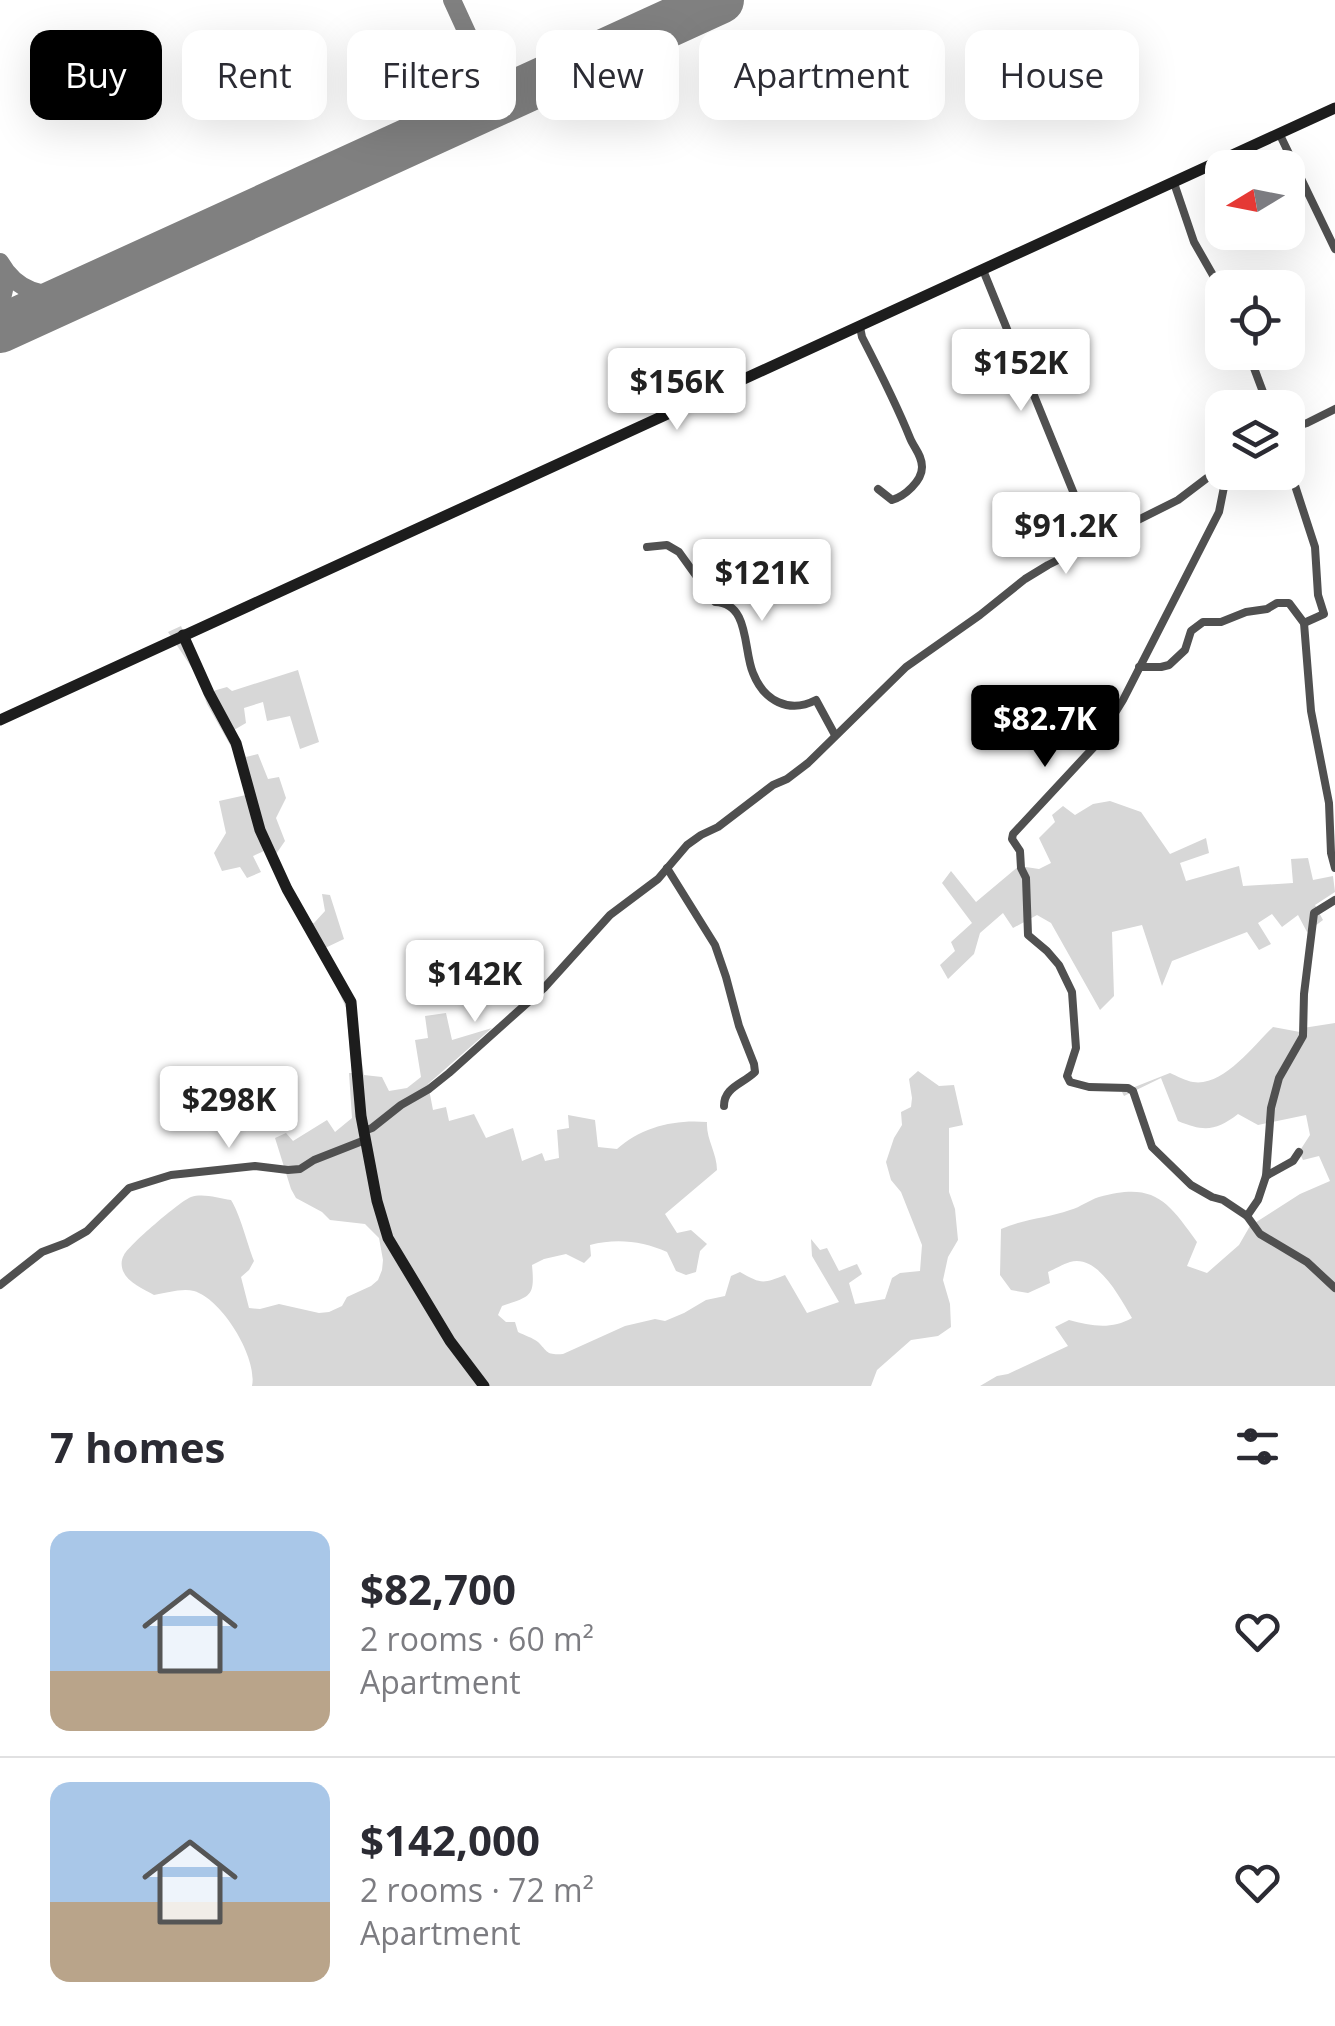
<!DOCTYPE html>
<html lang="en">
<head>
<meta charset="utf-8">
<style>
	:root { --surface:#fff; --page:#f7f7f7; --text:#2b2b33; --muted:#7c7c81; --line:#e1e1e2; --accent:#000 }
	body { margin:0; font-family:"Open Sans",sans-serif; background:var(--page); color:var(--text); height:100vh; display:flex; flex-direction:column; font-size:38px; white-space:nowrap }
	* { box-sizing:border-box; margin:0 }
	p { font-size:32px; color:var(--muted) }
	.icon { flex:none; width:55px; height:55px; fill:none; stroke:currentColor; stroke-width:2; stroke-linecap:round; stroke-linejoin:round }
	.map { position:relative; height:1386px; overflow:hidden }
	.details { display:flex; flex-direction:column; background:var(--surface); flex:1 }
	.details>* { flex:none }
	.banner { position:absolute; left:30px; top:30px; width:1275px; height:90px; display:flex; gap:20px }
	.needle { width:65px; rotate:260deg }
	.fabs { position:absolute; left:1205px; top:150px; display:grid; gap:20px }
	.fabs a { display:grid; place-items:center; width:100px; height:100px; border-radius:20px; background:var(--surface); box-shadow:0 10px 40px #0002; font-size:50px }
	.price { position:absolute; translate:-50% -85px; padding:0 22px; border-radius:10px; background:#fff; color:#222; font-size:32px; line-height:65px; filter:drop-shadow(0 2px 5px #0008) }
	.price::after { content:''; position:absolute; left:50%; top:60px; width:30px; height:22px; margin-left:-15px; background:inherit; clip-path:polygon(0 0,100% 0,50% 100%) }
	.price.active { background:var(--accent); color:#fff }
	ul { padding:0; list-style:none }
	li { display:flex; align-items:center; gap:30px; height:250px; padding:0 50px }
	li+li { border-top:2px solid var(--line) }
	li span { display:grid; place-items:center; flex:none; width:280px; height:200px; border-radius:20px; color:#555 }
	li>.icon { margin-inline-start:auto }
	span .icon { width:120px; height:120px; fill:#fffc; stroke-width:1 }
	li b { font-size:42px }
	h2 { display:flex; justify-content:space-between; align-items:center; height:120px; padding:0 50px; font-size:42px }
	.tag { padding:0 35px; border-radius:20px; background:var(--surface); box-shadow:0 10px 40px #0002; font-size:35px; line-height:90px }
	.tag.active { background:var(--accent); color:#fff }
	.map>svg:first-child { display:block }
	.green { fill:#d7d7d7 }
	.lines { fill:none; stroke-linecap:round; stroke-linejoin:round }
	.taxiway { stroke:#808080; stroke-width:18 }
	.runway { stroke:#808080; stroke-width:48 }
	.street { stroke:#505050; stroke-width:8 }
	.secondary { stroke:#1d1d1d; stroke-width:11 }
</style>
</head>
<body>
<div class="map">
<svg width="1335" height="1386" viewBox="0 0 1335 1386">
	<rect width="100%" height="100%" fill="#fff"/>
	<g class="green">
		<path d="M181,626L194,656L213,691L227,687L232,691L298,670L319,742L300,749L290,716L267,721L263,702L244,708L246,723L234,730L246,757L258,754L268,779L279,777L286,798L276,818L285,841L274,857L309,924L314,923L325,911L322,894L330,895L344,939L323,949L352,1001L364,1075L382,1077L389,1091L407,1088L421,1077L415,1040L428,1038L425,1016L446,1013L452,1040L492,1028L428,1084L433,1110L446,1107L449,1121L474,1114L486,1138L513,1128L522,1161L542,1153L545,1161L559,1158L557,1130L569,1128L568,1115L595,1120L598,1147L617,1149C641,1127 675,1119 707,1122C706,1139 717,1153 717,1170L665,1214L677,1233L691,1230L707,1244L700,1251L696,1272L686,1275L676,1271L667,1252C643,1241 616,1238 590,1245L591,1256L584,1263L566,1254L544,1259L532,1265C535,1297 531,1296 502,1306L498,1315L506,1322H515L518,1332C524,1335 533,1338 538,1342C548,1352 546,1355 563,1354L625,1326L655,1319L665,1321L684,1313L706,1300L725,1296L731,1276L740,1272C761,1284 763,1284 785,1275L807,1313L839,1302L812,1256L811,1239L820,1250L827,1248L839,1271L857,1264L862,1274L849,1283L855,1304L885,1299L892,1278L900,1273L920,1271L922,1245L901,1192L891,1180L886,1162L894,1138L902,1125L901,1112L911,1107L912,1098L909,1079L918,1071L939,1086L954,1085L963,1125L949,1128V1192L955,1209L958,1240L948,1257L943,1280L950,1304L951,1327L938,1336L911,1340L877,1370L871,1386H252C258,1358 222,1299 194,1291C182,1288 166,1293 154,1295C144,1289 128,1283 123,1271C121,1265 121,1260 124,1255C128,1246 180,1201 191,1197C203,1193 218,1198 231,1200C240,1214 247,1243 254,1261L249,1270L241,1277L249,1308L260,1309L279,1304L319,1313L329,1312L342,1306L347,1297L371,1286L378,1280L382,1270L383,1260L379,1238L365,1224L330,1220L322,1212L296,1198L291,1189L275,1138L286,1133L293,1141L327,1120L335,1132L352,1118L349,1073H352L346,1008L327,965L264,851L253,856L261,872L247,878L240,867L222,871L214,853L226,833L219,801L246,795L233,750L207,704L196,674L168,632Z"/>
		<path d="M1110,801L1141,812L1170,854L1206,838L1209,853L1180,863L1186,881L1239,866L1243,886L1293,883L1291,859L1308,858L1313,880L1333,876L1335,892L1315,905L1323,920L1307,932L1298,915L1282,927L1272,914L1258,923L1271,944L1259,950L1247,932L1172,961L1162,986L1142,925L1112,932L1114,996L1100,1010L1051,923L1037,915L1013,928L1003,913L980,933L974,954L948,979L940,965L955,951L951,942L972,923L942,883L951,871L976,902L1019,866L1039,869L1051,863L1039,838L1055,822L1052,815L1063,806L1075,815L1093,804Z"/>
		<path d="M1335,1023V1386H980L997,1376L1008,1374L1068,1346L1055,1327L1069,1320C1091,1326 1111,1330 1132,1318C1120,1298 1098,1254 1070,1262C1063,1264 1055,1269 1048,1272L1050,1283L1028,1293L1011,1290L1000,1275L1001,1229C1024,1219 1047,1218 1070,1210C1081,1207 1089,1200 1099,1197C1154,1182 1167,1200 1197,1242L1187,1266L1207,1273L1239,1245L1250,1226L1300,1194L1330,1181L1319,1156L1303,1160L1299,1152L1310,1135L1306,1115L1258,1125L1238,1114C1216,1131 1204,1132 1178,1121L1161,1078L1124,1096L1122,1092L1170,1073C1177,1076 1186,1081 1193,1082C1223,1087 1253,1046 1273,1027L1300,1032L1303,1028Z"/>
	</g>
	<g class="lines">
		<g class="taxiway">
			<path d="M452,0L485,72L503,86L518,93"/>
			<path d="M479,111L486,92L485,72"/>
			<path d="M0,262C17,292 42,297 75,295"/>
			<path d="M0,307L4,290L2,267"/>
		</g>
		<path class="runway" d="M0,329L720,0"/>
		<g class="street">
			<path d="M1280,135L1335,249"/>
			<path d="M1174,183L1194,242L1222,291"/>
			<path d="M983,270L1094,543"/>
			<path d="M860,327L862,337C879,370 896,403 910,438C914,448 922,455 922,467C922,481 905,496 892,500L878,489"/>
			<path d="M1248,352L1269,408"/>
			<path d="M1288,429L1307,423L1335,409"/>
			<path d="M1288,464L1315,547L1318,595L1324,614L1304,623"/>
			<path d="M1227,472L1219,512L1123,700L1094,747L1013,834L1012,839L1020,851L1021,868L1026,878L1028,935L1047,951L1059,965L1072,992L1076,1048L1067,1076L1070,1082L1089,1087L1128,1088L1133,1091L1152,1147L1191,1185L1212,1197L1223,1200L1247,1216L1260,1234L1307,1262L1335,1288"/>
			<path d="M647,547L667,545L679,552L715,602C750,603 743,650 753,673C764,701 789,714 816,700L835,735"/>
			<path d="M1139,667H1161L1169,665L1185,650L1191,631L1203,622H1221L1246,612L1267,609L1277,603H1289L1304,623L1311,711L1329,803L1331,853L1335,868"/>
			<path d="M667,868L715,945L726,977L739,1026L754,1064L755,1072C743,1084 724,1087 724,1106"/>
			<path d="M364,1131L372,1128L401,1105L429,1089L449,1073L544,988L610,915L658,879L687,845L701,835L718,827L773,785L787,779L808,763L906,667L980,615L1025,579L1048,565L1178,500L1207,478L1222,472"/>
			<path d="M1266,1176L1293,1161L1299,1152"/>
			<path d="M1247,1216L1258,1200L1266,1176L1271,1108L1279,1078L1303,1036L1304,994L1314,913L1335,900"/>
			<path d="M0,1285L42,1252L66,1243L87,1231L129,1188L171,1175L255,1166L288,1170L300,1169L314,1160L365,1140"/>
		</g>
		<g class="secondary">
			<path d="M183,635L209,693L236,743L260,830L287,889L351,1002L361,1116L377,1201L388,1238L450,1341L484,1386"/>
			<path d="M0,720L1335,108"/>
		</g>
	</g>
</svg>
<div class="fabs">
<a><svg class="needle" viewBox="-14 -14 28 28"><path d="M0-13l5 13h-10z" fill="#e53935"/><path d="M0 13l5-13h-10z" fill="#7c7c81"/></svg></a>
<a><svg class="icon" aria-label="locate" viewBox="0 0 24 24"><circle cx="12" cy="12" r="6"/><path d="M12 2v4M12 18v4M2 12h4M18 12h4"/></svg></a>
<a><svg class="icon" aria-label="layers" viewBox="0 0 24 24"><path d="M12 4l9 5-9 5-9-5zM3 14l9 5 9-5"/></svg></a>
</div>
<b class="price" style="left:1021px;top:414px">$152K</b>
<b class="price" style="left:677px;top:433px">$156K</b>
<b class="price" style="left:1066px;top:577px">$91.2K</b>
<b class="price" style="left:762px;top:624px">$121K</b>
<b class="price active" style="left:1045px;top:770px">$82.7K</b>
<b class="price" style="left:475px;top:1025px">$142K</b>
<b class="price" style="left:229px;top:1151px">$298K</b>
<div class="banner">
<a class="tag active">Buy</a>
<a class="tag">Rent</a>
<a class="tag">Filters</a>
<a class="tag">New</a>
<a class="tag">Apartment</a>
<a class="tag">House</a>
</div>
</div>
<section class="details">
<h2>7 homes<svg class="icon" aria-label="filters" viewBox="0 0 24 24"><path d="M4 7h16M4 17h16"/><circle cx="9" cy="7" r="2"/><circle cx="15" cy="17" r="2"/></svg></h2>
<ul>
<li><span style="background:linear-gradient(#a9c7e8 70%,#b9a48a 0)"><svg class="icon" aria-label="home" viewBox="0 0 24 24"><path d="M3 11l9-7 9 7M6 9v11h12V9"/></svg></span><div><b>$82,700</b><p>2 rooms · 60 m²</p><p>Apartment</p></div><svg class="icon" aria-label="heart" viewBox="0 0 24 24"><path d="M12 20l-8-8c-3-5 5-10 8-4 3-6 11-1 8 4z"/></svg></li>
<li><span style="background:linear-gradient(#a9c7e8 60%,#b9a48a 0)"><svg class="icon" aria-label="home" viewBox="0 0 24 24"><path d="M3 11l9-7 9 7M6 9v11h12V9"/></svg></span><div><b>$142,000</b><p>2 rooms · 72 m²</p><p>Apartment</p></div><svg class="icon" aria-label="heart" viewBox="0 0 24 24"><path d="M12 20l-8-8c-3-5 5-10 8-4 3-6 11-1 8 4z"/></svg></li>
</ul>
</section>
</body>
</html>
